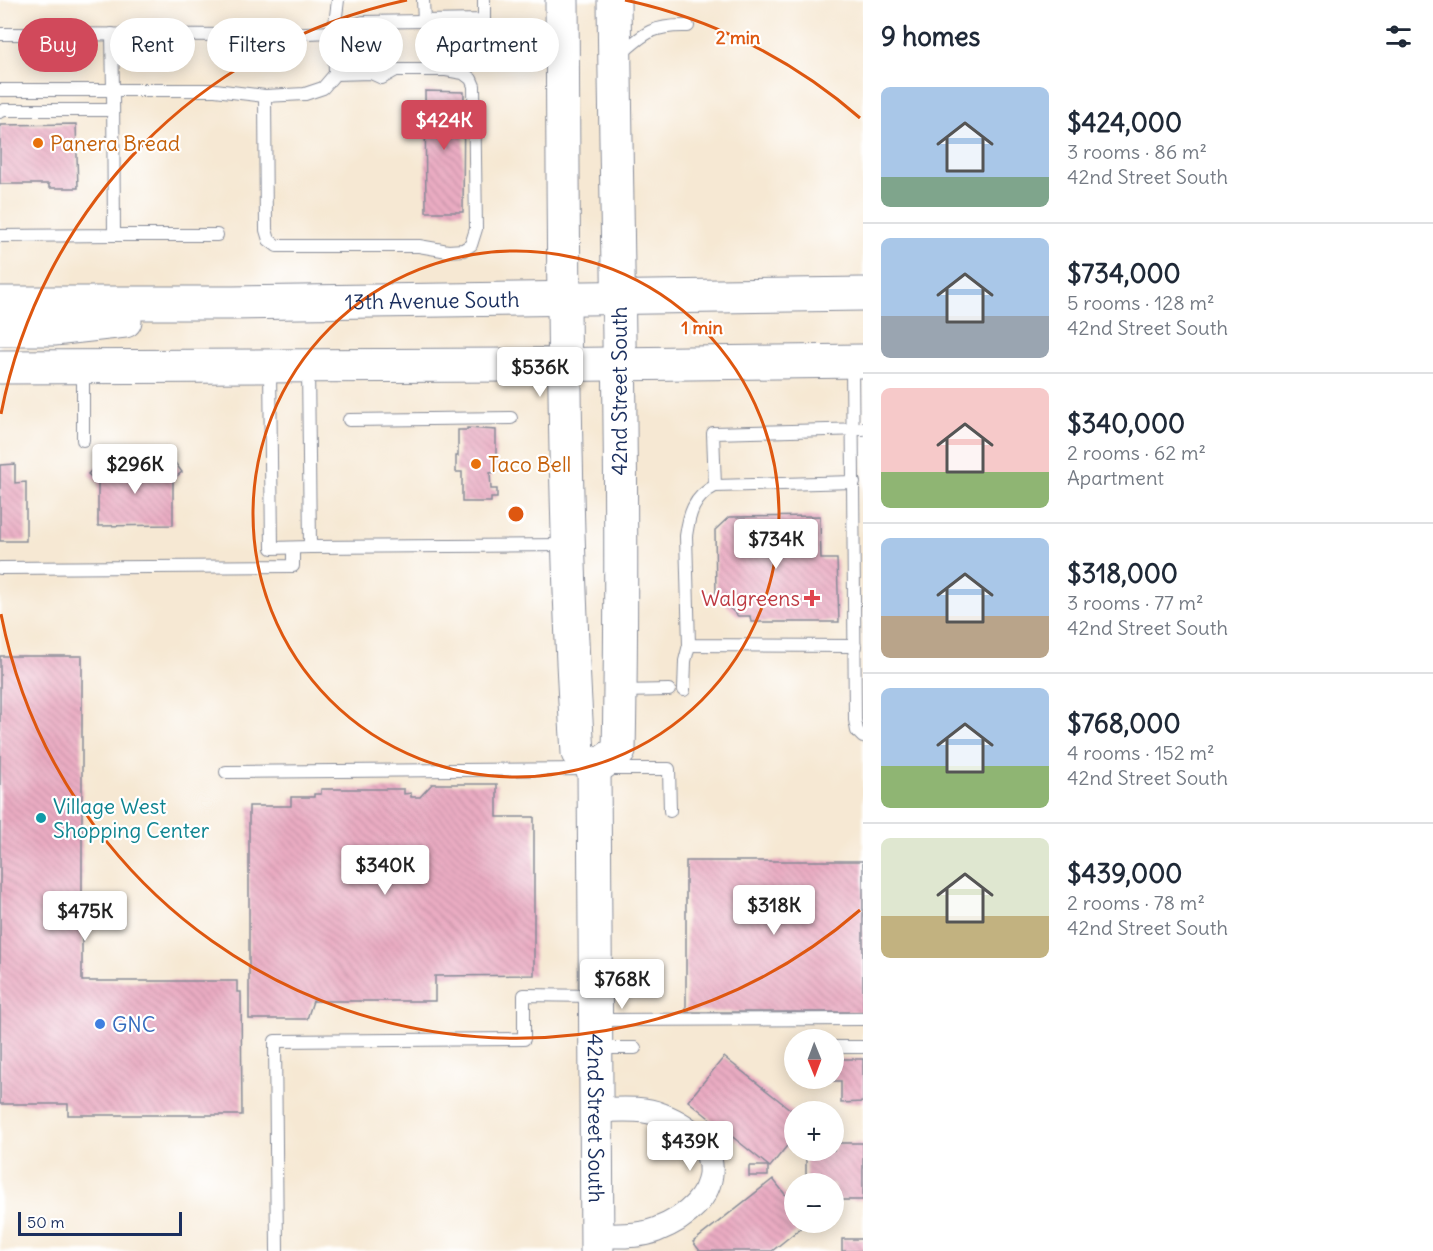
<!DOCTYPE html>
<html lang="en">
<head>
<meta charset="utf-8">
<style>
	:root { --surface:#fff; --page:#f2f2f3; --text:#1f2937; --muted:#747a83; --line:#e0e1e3; --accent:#d1495b }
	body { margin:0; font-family:Delius,sans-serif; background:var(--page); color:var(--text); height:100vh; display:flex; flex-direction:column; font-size:22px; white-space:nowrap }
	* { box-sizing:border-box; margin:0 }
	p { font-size:20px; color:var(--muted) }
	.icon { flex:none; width:33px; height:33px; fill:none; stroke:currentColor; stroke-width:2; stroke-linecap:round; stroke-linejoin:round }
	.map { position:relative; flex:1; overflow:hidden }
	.sheet { display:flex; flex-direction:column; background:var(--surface); width:570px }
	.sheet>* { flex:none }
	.guide { position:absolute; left:18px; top:18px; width:570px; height:54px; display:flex; gap:12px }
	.needle { width:39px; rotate:179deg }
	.controls { position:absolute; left:784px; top:1029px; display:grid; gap:12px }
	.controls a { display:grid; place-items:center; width:60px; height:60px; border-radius:50%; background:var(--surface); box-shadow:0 3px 15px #0003; font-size:30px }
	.scale { position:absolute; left:18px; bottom:15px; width:164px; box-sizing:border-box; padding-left:6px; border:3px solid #1b2f5e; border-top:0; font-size:16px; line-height:21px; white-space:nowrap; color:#1b2f5e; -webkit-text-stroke:4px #fff; paint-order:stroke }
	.price { position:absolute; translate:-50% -51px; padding:0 14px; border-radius:6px; background:#fff; color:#222; font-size:20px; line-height:39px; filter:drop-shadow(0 2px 3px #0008) }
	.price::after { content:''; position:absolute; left:50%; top:36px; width:18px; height:14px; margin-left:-9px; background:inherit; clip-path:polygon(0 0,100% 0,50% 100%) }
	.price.on { background:var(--accent); color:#fff }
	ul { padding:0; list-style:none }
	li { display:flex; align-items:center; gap:18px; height:150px; padding:0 18px }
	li+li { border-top:2px solid var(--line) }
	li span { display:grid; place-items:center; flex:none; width:168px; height:120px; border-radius:9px; color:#555 }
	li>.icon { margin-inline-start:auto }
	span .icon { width:72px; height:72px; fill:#fffc; stroke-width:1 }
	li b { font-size:26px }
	h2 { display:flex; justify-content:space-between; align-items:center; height:72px; padding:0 18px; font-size:26px }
	.chip { padding:0 21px; border-radius:27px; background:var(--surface); box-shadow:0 3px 15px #0003; font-size:21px; line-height:54px }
	.chip.on { background:var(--accent); color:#fff }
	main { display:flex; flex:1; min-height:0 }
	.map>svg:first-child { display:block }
	.building { fill:url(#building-back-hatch) }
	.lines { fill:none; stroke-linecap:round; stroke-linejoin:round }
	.service-casing { stroke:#888c98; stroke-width:14 }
	.minor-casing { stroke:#888c98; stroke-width:26 }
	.secondary-casing { stroke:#888c98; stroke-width:35 }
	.primary-casing { stroke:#888c98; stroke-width:35 }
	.service { stroke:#fff; stroke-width:12 }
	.minor { stroke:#fff; stroke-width:24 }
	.secondary { stroke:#fff; stroke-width:33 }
	.primary { stroke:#fff; stroke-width:33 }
	.ring { fill:none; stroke:#de5710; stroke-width:3 }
	.food-dot { fill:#e8710a; stroke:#fff; stroke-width:2 }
	.health-dot { fill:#e0444e; stroke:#fff; stroke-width:2 }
	.culture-dot { fill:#0f9aa8; stroke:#fff; stroke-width:2 }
	.shop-dot { fill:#3f7fe0; stroke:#fff; stroke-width:2 }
	.labels { text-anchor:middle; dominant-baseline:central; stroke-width:4.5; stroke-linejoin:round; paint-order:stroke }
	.food-label { font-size:21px; fill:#c56008; stroke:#fff; text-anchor:start }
	.street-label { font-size:21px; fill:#1b2f5e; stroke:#fff }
	.health-label { font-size:21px; fill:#be3a42; stroke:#fff; text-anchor:end }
	.culture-label { font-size:21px; fill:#0d838f; stroke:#fff; text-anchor:start }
	.shop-label { font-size:21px; fill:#366cbe; stroke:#fff; text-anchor:start }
	.centre { fill:#de5710; stroke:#fff; stroke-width:3 }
	.ring-label { font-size:18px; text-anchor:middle; font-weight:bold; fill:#de5710; stroke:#fff; stroke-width:4.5; stroke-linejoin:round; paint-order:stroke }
</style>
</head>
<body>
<main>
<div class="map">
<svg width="863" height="1251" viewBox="0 0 863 1251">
	<defs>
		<pattern id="building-back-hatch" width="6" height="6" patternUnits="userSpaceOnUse" patternTransform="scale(1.5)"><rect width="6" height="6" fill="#eaacc2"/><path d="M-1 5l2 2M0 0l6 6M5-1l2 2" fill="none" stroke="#c894a9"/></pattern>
	</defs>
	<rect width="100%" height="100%" fill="#fff"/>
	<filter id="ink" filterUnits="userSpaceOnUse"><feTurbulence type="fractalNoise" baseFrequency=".0167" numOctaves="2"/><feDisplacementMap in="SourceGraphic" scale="12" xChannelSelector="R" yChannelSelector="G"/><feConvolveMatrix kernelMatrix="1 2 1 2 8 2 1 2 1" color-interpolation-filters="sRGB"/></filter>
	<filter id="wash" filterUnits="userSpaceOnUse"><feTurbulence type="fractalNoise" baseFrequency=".008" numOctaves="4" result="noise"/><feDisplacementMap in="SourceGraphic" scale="24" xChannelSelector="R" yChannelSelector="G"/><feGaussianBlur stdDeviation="1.35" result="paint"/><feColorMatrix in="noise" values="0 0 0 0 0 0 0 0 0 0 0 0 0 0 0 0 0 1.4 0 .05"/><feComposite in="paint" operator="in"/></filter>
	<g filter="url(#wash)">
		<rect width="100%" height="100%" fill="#f6e8d3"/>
		<g id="blocks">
			<g class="building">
				<path d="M425,91L464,92L463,212H426Z"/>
				<path d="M76,124L78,188H49V184H0V125Z"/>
				<path d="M467,428L496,430V472L490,473L491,489H497V498H491V502H462V472H456V456H458V430H467Z"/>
				<path d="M173,460L182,472L173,479V525L98,526V483L88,474L101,461L108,468L165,469Z"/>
				<path d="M15,464V483L26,482V541H0V465Z"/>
				<path d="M820,516L821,559H837L839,622H751L750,616H738L716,595L715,530L729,517Z"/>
				<path d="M0,656H82V981H237V992H241L242,1115H68V1104H0Z"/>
				<path d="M432,784H497V817H534V975L435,976V1001H313L307,1019H249V806H291V797H314V794H321V789H404V794L411,793V797H420Z"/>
				<rect x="686" y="861" width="177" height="151"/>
				<path d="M724,1057L795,1113V1136L770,1167L688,1101Z"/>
				<path d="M834,1059H863V1102L841,1103V1081H829V1078H834Z"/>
				<path d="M834,1143H863V1200H834V1184H806V1150H834Z"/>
				<rect x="749" y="1166" width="19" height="10"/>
				<path d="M773,1179L795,1207V1222H808L772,1251H700L693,1242Z"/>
				<rect x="842" y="1239" width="21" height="12"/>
			</g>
		</g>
	</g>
	<g filter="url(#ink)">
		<use href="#blocks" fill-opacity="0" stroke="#888c98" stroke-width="1.5"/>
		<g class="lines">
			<g class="service-casing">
				<g id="service">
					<path d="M423,0L424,21"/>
					<path d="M0,34L253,35L334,32L338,0"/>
					<path d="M112,34L113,90H215L265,96L305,94L323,88L335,74L334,32L363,22L484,20V0"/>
					<path d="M621,54C645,32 654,25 688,26"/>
					<path d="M0,90H113L114,235L0,236"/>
					<path d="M265,96L266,230L269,240L277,246H419L448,251L463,250L471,245L476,229L474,86L471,79L463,73L446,70H396L382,78L371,73L335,74"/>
					<path d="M0,112L4,110H113"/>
					<path d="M114,235H217"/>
					<path d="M852,362L855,720L857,731L863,737"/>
					<path d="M308,366L310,547L567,545"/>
					<path d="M270,368L272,548L310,547"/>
					<path d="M83,369V440"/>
					<path d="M349,420L511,418"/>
					<path d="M854,482L715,486C693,497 689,515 686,536L689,645L855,646"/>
					<path d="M715,486L713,433L863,429"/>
					<path d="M0,568L293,566V548"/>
					<path d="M684,690L685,661L689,645"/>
					<path d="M622,691L669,690"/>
					<path d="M608,769H669L670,811"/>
					<path d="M226,772L587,769"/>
					<path d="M598,1020L863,1019"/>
					<path d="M834,1047H863"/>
					<path d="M597,1048H635"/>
					<path d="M277,1251L275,1041L524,1039V995L595,996"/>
				</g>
			</g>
			<g class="minor-casing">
				<path id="minor" d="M597,1110C617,1110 642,1107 661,1115C732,1142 724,1204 656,1230C638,1237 617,1235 597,1236"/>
			</g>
			<g class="secondary-casing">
				<g id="secondary">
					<path id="s1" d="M562,0C564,251 562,502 578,753L594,769L597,1251"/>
					<path d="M594,769L619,751C624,501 617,250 614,0"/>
				</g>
			</g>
			<g class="primary-casing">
				<g id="primary">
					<path id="s2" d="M0,303H233L863,294"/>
					<path d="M0,329H54L125,321"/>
					<path d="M0,367L528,365L863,361"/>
				</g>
			</g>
			<use href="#service" class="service"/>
			<use href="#minor" class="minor"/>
			<use href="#secondary" class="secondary"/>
			<use href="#primary" class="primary"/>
		</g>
	</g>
	<g class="ring">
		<circle cx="516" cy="514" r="263"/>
		<path d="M860 910A525 525 0 0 1 1 614M1 414A525 525 0 0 1 407 0M625 0A525 525 0 0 1 860 118"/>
	</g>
	<g class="food-dot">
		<circle cx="38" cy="143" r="6"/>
		<circle cx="476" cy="464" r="6"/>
	</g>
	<path class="health-dot" d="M809 589h6v6h6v6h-6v6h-6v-6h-6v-6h6z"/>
	<circle class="culture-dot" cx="41" cy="818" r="6"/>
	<circle class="shop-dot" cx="100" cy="1024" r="6"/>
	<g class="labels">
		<g class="food-label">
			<text x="50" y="143">Panera Bread</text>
			<text x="488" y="464">Taco Bell</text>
		</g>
		<g class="street-label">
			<text stroke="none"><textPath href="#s2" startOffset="432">13th Avenue South</textPath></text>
			<text transform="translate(619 391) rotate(-90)">42nd Street South</text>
			<text stroke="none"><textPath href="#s1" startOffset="1125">42nd Street South</textPath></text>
		</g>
		<g class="health-label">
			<text x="800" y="598">Walgreens</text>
		</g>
		<g class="culture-label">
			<text x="53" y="806">Village West<tspan x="53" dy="24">Shopping Center</tspan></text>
		</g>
		<g class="shop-label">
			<text x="112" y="1024">GNC</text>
		</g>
	</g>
	<circle cx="516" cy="514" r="9" class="centre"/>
	<g class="ring-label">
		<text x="738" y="44">2 min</text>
		<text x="702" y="334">1 min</text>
	</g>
</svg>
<div class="controls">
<a><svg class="needle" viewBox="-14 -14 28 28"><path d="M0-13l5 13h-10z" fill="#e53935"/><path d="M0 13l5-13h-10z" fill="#747a83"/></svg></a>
<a>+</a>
<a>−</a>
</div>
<div class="scale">50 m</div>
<b class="price on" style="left:444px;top:151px">$424K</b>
<b class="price" style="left:540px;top:398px">$536K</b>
<b class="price" style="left:135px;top:495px">$296K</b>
<b class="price" style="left:776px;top:570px">$734K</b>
<b class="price" style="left:385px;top:896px">$340K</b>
<b class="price" style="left:774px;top:936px">$318K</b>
<b class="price" style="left:85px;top:942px">$475K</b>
<b class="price" style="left:622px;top:1010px">$768K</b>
<b class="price" style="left:690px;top:1172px">$439K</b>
<div class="guide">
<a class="chip on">Buy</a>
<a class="chip">Rent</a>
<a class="chip">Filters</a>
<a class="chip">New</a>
<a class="chip">Apartment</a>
</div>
</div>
<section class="sheet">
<h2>9 homes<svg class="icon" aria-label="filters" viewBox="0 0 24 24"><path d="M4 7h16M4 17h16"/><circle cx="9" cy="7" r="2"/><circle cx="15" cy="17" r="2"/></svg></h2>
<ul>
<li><span style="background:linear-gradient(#a9c7e8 75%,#7fa58c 0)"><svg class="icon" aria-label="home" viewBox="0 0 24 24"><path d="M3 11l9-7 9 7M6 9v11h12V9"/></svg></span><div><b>$424,000</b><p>3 rooms · 86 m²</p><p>42nd Street South</p></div></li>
<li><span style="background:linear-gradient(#a9c7e8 65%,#9aa5b1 0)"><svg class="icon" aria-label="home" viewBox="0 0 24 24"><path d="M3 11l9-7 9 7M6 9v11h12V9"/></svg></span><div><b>$734,000</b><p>5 rooms · 128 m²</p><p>42nd Street South</p></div></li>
<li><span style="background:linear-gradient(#f6c9c9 70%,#8fb573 0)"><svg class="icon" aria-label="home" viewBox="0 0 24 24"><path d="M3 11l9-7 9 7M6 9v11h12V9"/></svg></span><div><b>$340,000</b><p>2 rooms · 62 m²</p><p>Apartment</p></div></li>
<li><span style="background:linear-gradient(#a9c7e8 65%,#b9a48a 0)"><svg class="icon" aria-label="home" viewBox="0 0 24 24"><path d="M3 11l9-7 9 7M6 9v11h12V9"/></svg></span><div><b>$318,000</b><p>3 rooms · 77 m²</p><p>42nd Street South</p></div></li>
<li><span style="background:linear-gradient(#a9c7e8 65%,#8fb573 0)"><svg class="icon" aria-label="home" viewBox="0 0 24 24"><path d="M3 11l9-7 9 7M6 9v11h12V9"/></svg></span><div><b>$768,000</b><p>4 rooms · 152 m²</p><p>42nd Street South</p></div></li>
<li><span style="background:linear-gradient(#dfe7d0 65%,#c2b280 0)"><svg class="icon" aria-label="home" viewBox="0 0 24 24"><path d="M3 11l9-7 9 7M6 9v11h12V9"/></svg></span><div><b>$439,000</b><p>2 rooms · 78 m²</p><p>42nd Street South</p></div></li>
</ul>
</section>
</main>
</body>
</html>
